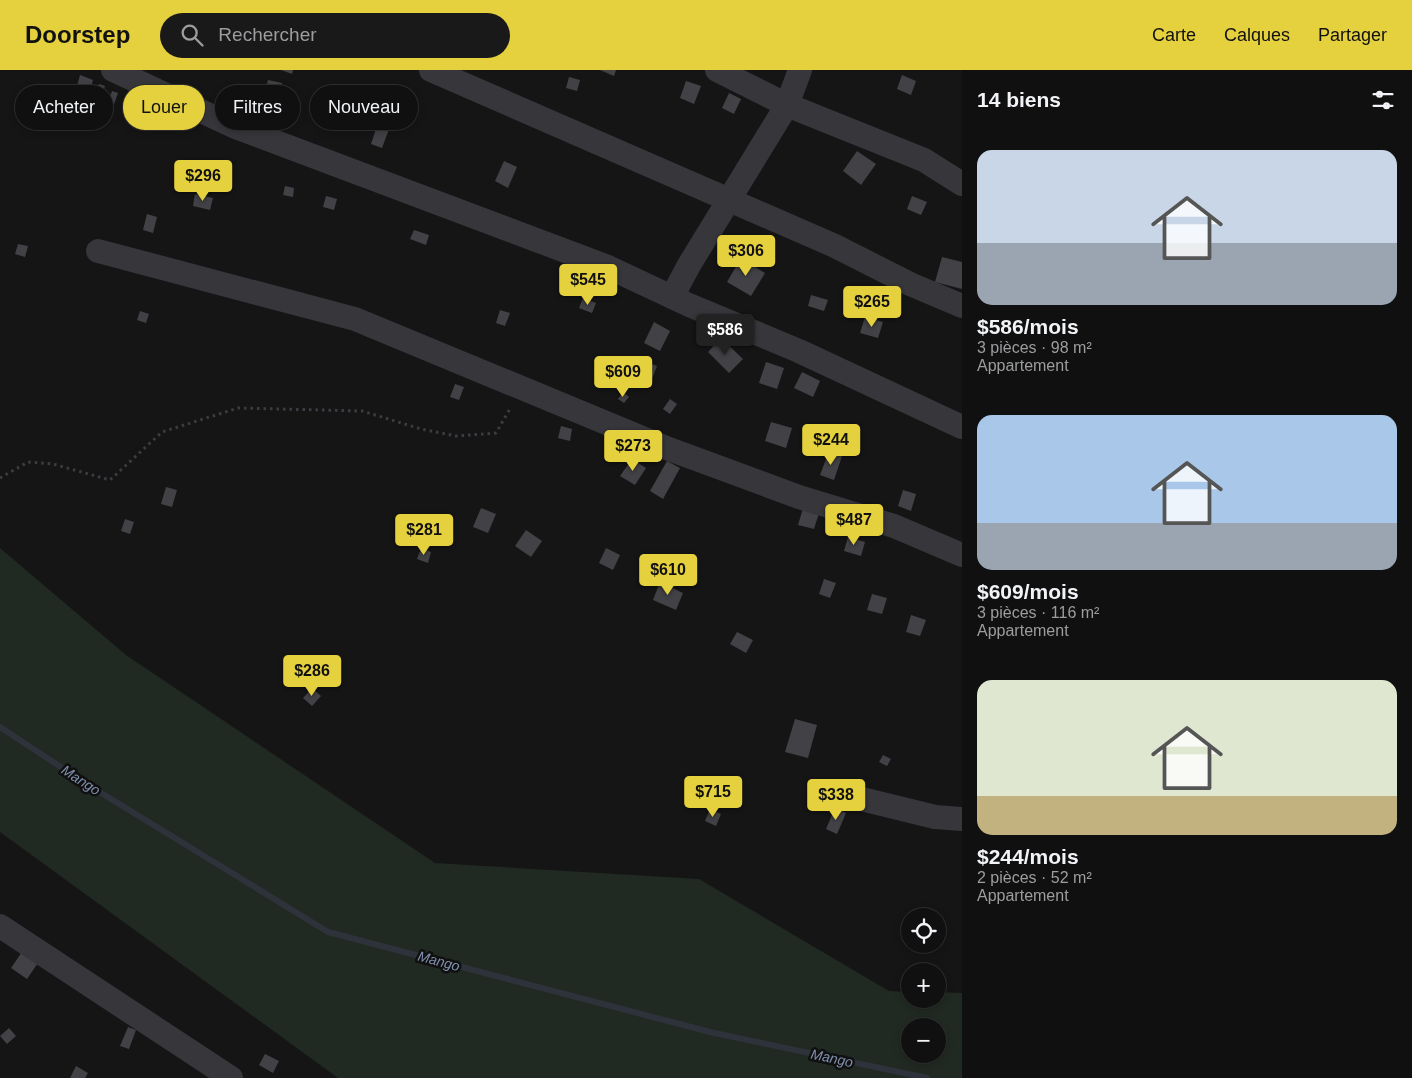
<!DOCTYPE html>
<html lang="fr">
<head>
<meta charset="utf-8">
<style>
	:root { --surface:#101010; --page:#191919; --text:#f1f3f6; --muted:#9c9d9f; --line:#303030; --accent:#e5d03e }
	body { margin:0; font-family:Helvetica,sans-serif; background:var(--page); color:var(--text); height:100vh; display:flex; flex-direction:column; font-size:19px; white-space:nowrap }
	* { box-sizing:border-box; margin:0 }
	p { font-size:16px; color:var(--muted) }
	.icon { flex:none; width:28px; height:28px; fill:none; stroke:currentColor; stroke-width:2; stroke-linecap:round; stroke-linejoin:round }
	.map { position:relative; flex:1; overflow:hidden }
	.drawer { display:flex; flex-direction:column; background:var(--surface); width:450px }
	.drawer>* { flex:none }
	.hud { position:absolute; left:15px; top:15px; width:475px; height:45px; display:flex; gap:10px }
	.buttons { position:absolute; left:901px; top:838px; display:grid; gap:10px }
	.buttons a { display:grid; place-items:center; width:45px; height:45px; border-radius:50%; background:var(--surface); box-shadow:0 2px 8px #0003,0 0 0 1px var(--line); font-size:25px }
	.price { position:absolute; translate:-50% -42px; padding:0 11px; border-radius:5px; background:var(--accent); color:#111; font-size:16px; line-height:32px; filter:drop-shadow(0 1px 2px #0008) }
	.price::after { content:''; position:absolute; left:50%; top:30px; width:15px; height:11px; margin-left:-8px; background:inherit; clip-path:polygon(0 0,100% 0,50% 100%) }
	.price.on { background:#222; color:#fff }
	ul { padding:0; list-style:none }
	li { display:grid; align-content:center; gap:10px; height:265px; padding:0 15px }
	li span { display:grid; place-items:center; height:155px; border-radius:15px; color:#555 }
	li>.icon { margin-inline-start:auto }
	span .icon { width:90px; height:90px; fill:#fffc; stroke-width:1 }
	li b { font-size:21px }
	h2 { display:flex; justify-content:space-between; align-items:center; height:60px; padding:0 15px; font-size:21px }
	.tag { padding:0 18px; border-radius:22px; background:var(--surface); box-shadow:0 2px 8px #0003,0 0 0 1px var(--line); font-size:18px; line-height:45px }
	.tag.on { background:var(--accent); color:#111 }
	header { display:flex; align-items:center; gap:30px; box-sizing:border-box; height:70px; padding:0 25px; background:var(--accent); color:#111 }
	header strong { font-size:24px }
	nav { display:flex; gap:28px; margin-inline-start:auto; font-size:18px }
	.search { width:350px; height:45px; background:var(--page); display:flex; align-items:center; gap:12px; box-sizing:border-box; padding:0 18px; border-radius:28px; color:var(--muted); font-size:19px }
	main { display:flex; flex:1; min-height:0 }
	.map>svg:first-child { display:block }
	.green { fill:#212923; fill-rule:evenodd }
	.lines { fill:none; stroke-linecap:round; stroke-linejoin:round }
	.stream { stroke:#2e333b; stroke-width:6 }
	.building { fill:#424246 }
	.path { stroke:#3c3d42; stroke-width:3; stroke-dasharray:2.5 4; stroke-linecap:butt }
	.minor { stroke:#36363b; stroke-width:24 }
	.labels { text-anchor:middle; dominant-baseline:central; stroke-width:5; stroke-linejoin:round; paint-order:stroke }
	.water-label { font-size:14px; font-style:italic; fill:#8190ae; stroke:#101011 }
</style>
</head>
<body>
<header>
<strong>Doorstep</strong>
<div class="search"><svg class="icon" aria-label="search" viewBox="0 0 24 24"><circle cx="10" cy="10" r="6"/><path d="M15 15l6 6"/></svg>Rechercher</div>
<nav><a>Carte</a><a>Calques</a><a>Partager</a></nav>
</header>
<main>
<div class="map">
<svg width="962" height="1008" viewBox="0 0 962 1008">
	<rect width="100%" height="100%" fill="#151516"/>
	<path class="green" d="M0,478L126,585L435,793L699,809L889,921L910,922V929H938V922L962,923V1008H338L0,762ZM910,956H938V984H910Z"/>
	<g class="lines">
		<path class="stream" d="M0,657L85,713L328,862L710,962L927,1008"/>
	</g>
	<g class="building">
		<path d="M281,0H293L292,4Z"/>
		<path d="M600,0H616L614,6Z"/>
		<path d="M80,5L93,10L90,20L77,16Z"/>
		<path d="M902,5L916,11L911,25L897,19Z"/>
		<path d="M569,7L580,10L577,21L566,18Z"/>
		<path d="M268,10L282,13L280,25L265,22Z"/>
		<path d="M686,11L701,16L694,34L680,28Z"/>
		<path d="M99,14L105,16L100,32L93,30Z"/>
		<path d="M112,21L118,23L113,37L107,35Z"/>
		<path d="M729,23L741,29L734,44L722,38Z"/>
		<path d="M144,38L164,44L160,56L140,50Z"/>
		<path d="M380,47L392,51L382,78L371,74Z"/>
		<path d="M857,81L876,94L861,115L843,101Z"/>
		<path d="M504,91L517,97L508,118L495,111Z"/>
		<path d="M285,116L294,118L293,127L283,125Z"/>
		<path d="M195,124L213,128L210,140L193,136Z"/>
		<path d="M326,126L337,129L334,140L323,137Z"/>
		<path d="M912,126L927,132L921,145L907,139Z"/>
		<path d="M147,144L157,147L153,163L143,160Z"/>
		<path d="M414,160L429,165L426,175L410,169Z"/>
		<path d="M18,174L28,176L25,187L15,184Z"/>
		<path d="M942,187L962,192V219L935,212Z"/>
		<path d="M741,188L765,203L751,226L727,212Z"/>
		<path d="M811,225L828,230L824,241L808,236Z"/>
		<path d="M583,228L596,233L592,243L579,238Z"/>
		<path d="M500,240L510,243L505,256L496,253Z"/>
		<path d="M140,241L149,244L146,253L137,250Z"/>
		<path d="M865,247L883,252L878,268L860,263Z"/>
		<path d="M654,252L670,261L660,281L644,273Z"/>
		<path d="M721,268L743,289L729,303L708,282Z"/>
		<path d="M634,287L657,296L652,309L629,300Z"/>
		<path d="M766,292L784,298L777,319L759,313Z"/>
		<path d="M802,302L820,311L813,327L794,318Z"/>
		<path d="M455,314L464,317L459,330L450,327Z"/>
		<path d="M623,322L629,327L624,333L618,329Z"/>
		<path d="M670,329L677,334L670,344L663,339Z"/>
		<path d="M771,352L792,358L786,378L765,371Z"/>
		<path d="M561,356L572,359L570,371L558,368Z"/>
		<path d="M829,381L842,386L834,410L820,405Z"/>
		<path d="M632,389L646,398L635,415L620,406Z"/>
		<path d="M667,391L680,398L663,429L650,421Z"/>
		<path d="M166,417L177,420L172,437L161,434Z"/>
		<path d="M903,420L916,424L911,441L898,436Z"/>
		<path d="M804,435L820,440L814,459L798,455Z"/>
		<path d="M481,438L496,444L488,463L473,457Z"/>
		<path d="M125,449L134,452L130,464L121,461Z"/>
		<path d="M526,460L542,471L531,487L515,476Z"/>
		<path d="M848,467L865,472L861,486L844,481Z"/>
		<path d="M421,478L431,482L428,493L417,489Z"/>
		<path d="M606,478L620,485L613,500L599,493Z"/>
		<path d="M824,509L836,513L830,528L819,524Z"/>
		<path d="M660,512L683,523L676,540L653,530Z"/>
		<path d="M872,524L887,528L882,544L867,540Z"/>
		<path d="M911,545L926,550L920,566L906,562Z"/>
		<path d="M737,562L753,570L746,583L730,574Z"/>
		<path d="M312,618L321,626L312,636L303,628Z"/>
		<path d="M795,649L817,655L808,688L785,682Z"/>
		<path d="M883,685L891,689L887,696L879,692Z"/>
		<path d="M835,738L846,743L837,764L826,759Z"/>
		<path d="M710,739L721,744L716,756L705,751Z"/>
		<path d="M24,879L40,890L27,909L11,898Z"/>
		<path d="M128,957L136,960L129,979L120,976Z"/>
		<path d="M9,958L16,966L7,974L0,966Z"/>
		<path d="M265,984L279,991L273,1003L259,995Z"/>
		<path d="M76,996L88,1003L85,1008H70Z"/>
	</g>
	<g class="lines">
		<path class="path" d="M0,408L28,392L53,394L110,410L162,362L238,338L362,341L421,359L456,366L496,363L511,337"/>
		<g class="minor">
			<path d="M113,0L233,56L608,197L689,235L799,281L962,357"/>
			<path d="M431,0L835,176L910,214L962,236"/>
			<path d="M717,0L787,35L924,90L962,114"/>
			<path d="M98,181L355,249L669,379L799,427L894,456L962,485"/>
			<path d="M672,227L689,195L787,35L800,0"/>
			<path d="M833,722L935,747L962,749"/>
			<path d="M0,856L231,1008"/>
		</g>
	</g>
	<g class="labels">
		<g class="water-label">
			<text transform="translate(81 710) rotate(33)">Mango</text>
			<text transform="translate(439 891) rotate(15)">Mango</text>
			<text transform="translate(832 988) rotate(12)">Mango</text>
		</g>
	</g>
</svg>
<div class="buttons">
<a><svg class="icon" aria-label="locate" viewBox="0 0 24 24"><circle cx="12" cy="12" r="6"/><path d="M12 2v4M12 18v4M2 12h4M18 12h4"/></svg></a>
<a>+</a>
<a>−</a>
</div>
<b class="price" style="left:203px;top:132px">$296</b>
<b class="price" style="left:746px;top:207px">$306</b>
<b class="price" style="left:588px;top:236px">$545</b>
<b class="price" style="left:872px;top:258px">$265</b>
<b class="price on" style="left:725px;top:286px">$586</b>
<b class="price" style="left:623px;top:328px">$609</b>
<b class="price" style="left:831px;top:396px">$244</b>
<b class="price" style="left:633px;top:402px">$273</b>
<b class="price" style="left:854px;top:476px">$487</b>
<b class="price" style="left:424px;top:486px">$281</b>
<b class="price" style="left:668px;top:526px">$610</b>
<b class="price" style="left:312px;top:627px">$286</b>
<b class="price" style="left:713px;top:748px">$715</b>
<b class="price" style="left:836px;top:751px">$338</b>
<div class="hud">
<a class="tag">Acheter</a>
<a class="tag on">Louer</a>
<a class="tag">Filtres</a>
<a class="tag">Nouveau</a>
</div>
</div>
<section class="drawer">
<h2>14 biens<svg class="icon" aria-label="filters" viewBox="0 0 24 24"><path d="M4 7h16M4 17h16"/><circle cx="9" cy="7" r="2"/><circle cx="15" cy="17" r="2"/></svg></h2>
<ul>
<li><span style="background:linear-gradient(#c9d6e8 60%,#9aa5b1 0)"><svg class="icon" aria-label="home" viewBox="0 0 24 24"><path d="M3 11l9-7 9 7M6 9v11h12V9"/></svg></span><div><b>$586/mois</b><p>3 pièces · 98 m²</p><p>Appartement</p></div></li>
<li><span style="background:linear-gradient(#a9c7e8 70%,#9aa5b1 0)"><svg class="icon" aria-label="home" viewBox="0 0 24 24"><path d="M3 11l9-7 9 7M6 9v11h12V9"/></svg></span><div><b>$609/mois</b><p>3 pièces · 116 m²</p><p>Appartement</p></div></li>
<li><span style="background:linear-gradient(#dfe7d0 75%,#c2b280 0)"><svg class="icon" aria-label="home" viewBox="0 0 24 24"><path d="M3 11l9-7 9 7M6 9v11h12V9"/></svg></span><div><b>$244/mois</b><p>2 pièces · 52 m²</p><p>Appartement</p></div></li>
</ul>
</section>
</main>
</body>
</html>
